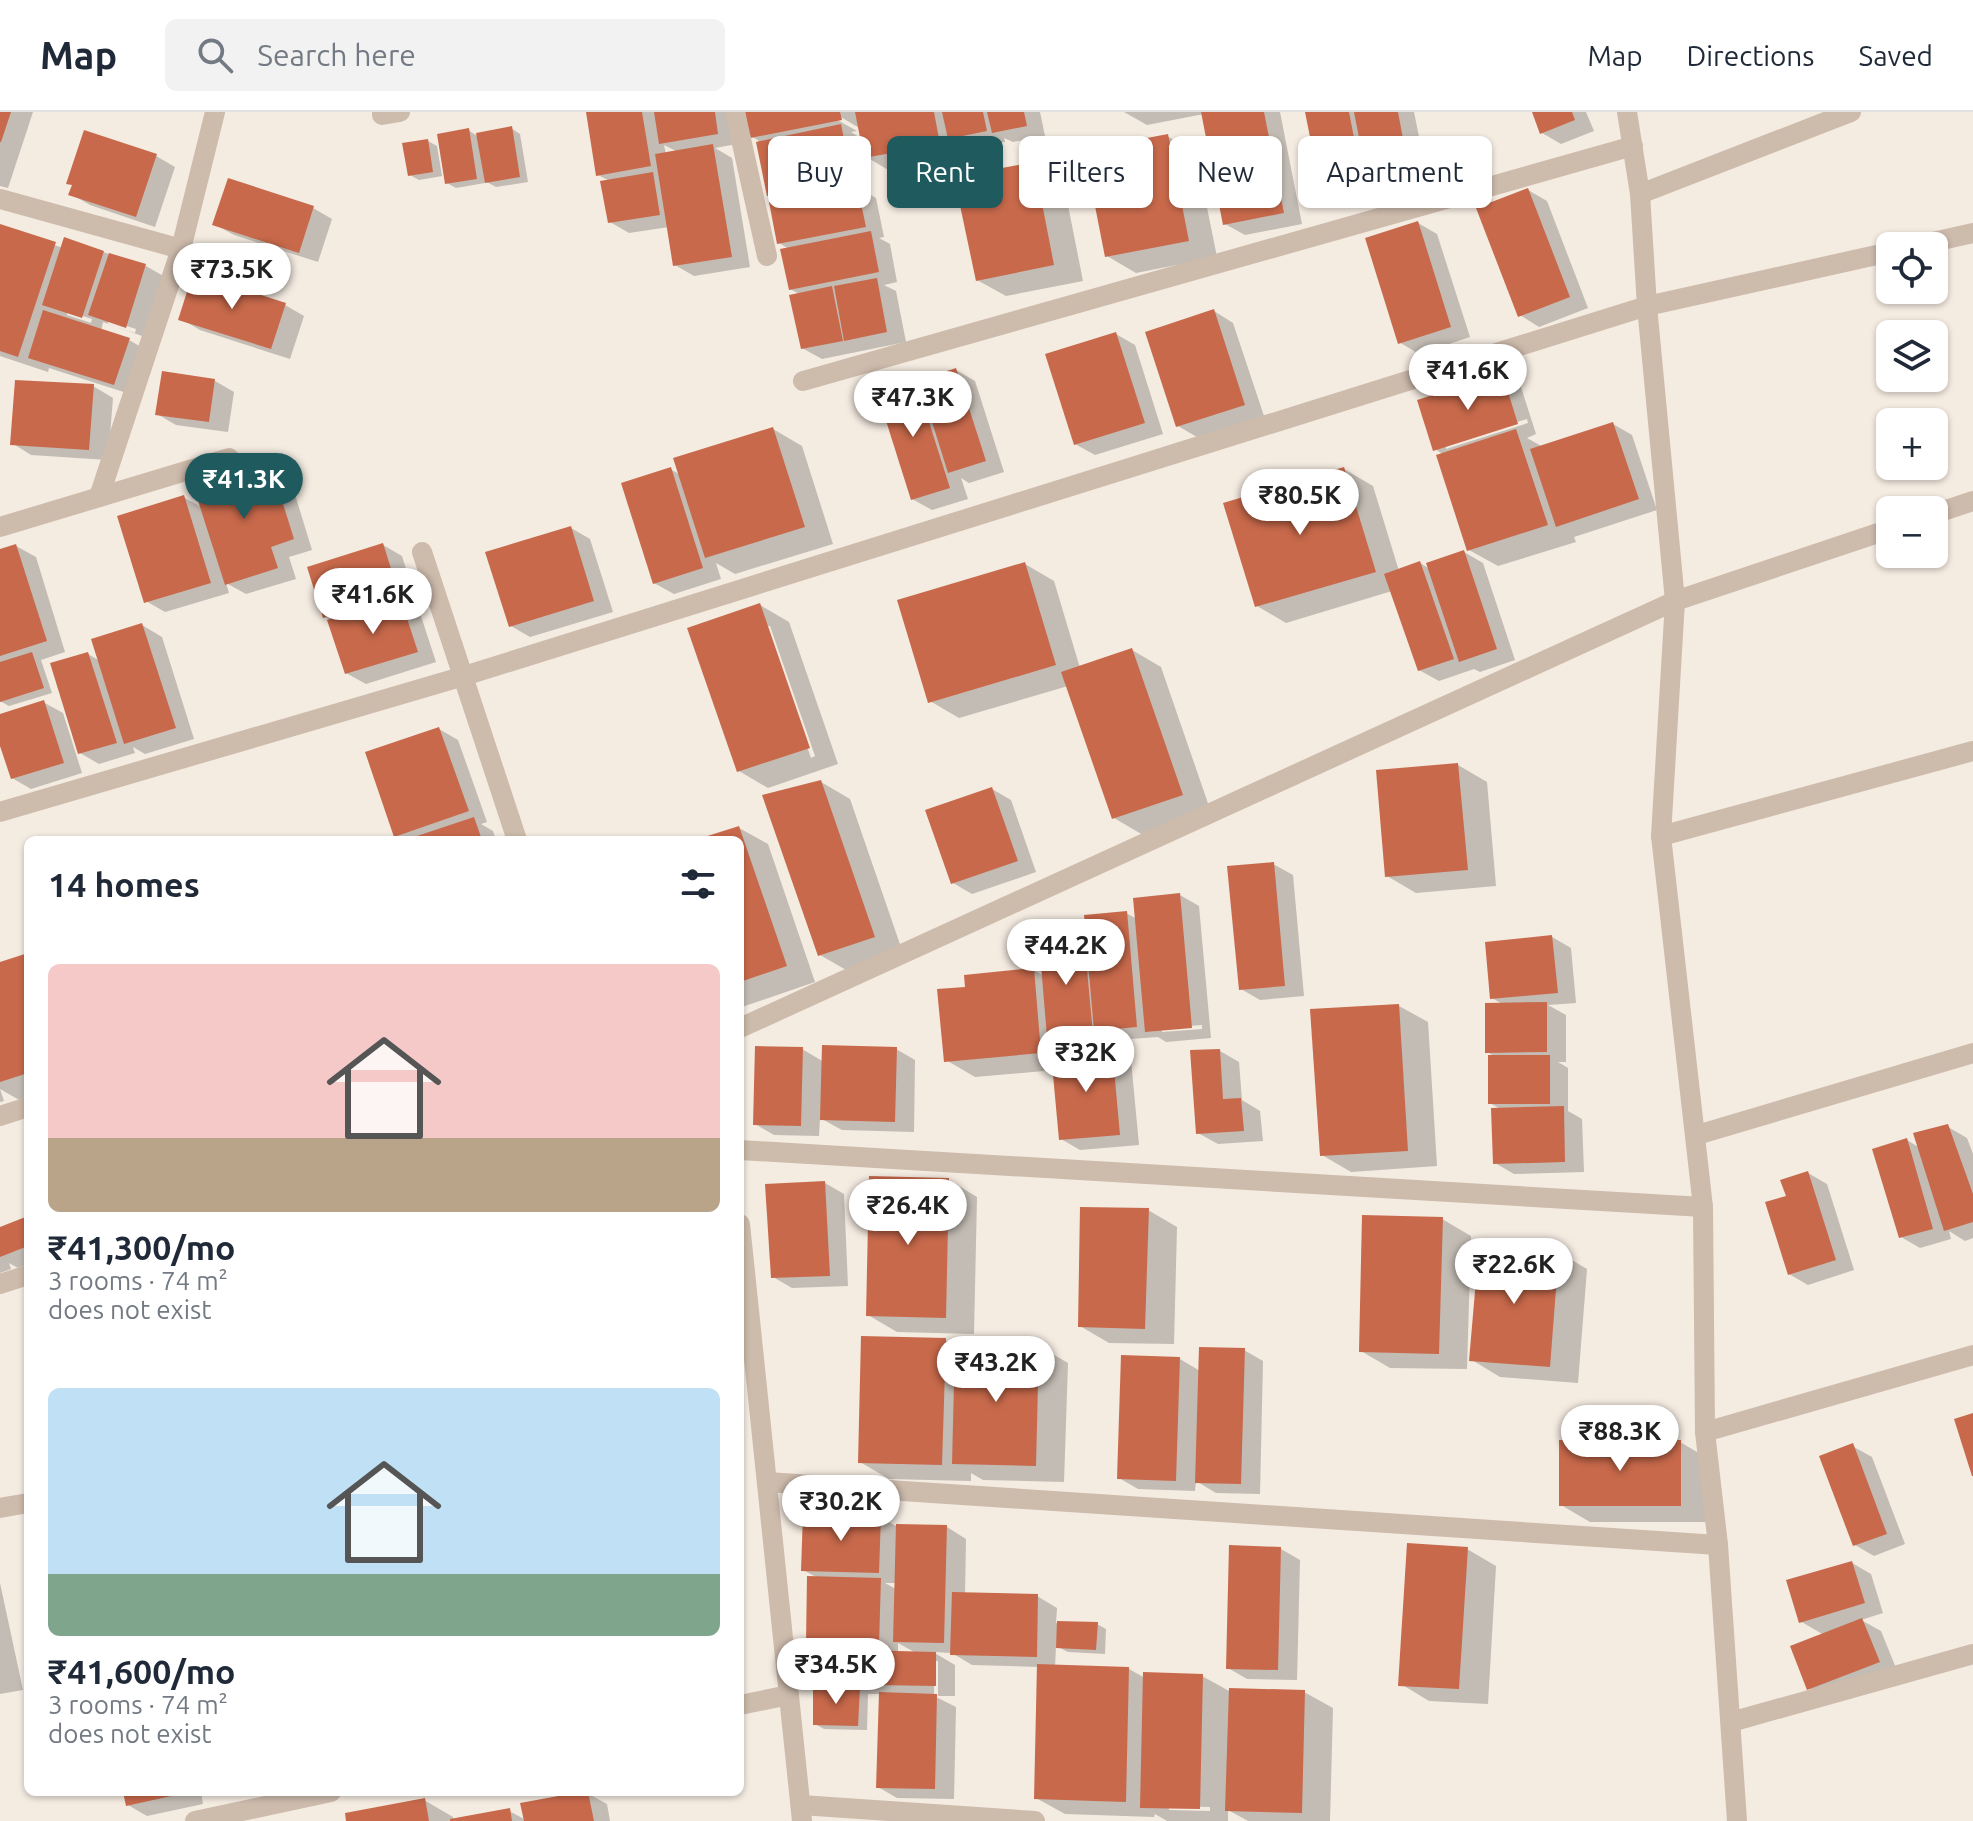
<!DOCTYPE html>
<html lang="en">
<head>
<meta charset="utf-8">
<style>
	:root { --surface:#fff; --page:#f2f2f3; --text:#1f2937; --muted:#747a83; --line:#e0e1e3; --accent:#1f5a5e }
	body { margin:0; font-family:Ubuntu,sans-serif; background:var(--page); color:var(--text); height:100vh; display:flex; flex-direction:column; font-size:30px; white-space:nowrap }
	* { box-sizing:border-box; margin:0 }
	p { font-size:26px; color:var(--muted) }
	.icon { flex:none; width:44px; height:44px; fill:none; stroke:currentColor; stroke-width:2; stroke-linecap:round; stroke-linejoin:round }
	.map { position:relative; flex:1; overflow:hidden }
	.panel { position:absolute; left:24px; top:724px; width:720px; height:960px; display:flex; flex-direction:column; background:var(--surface); border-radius:12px; box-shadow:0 2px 6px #0004 }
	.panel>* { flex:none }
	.hud { position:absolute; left:768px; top:24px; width:760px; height:72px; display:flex; gap:16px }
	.fabs { position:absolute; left:1876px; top:120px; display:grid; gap:16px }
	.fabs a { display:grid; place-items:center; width:72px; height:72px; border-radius:12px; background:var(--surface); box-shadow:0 2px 6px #0004; font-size:40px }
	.price { position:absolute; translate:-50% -68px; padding:0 18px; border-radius:28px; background:#fff; color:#222; font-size:26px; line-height:52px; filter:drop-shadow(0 2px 4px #0008) }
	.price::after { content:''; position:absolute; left:50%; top:48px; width:24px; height:18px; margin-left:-12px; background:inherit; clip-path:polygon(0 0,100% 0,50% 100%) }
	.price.on { background:var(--accent); color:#fff }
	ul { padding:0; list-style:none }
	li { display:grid; align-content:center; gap:16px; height:424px; padding:0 24px }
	li span { display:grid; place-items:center; height:248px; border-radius:12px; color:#555 }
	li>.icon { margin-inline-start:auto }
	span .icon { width:144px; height:144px; fill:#fffc; stroke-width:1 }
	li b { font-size:34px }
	h2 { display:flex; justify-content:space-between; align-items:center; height:96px; padding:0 24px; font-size:34px }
	.pill { padding:0 28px; border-radius:12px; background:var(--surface); box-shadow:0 2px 6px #0004; font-size:28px; line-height:72px }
	.pill.on { background:var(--accent); color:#fff }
	header { display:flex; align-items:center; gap:48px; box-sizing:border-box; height:112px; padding:0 40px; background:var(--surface); border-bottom:2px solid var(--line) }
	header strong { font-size:38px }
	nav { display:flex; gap:44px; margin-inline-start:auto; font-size:28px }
	.search { width:560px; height:72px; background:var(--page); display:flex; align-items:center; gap:20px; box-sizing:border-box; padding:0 28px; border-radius:12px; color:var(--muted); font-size:30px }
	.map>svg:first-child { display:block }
	.shadow { fill:#0003; fill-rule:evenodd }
	.building { fill:#c8694b }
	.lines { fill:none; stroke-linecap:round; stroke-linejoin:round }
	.minor { stroke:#cdbbac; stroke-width:20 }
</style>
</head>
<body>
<header>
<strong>Map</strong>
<div class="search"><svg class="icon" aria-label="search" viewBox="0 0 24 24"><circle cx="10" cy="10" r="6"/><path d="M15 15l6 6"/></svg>Search here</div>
<nav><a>Map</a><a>Directions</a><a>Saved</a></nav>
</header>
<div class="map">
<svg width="1973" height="1709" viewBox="0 0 1973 1709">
	<rect width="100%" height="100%" fill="#f4ebe1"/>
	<g class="shadow">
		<path d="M0,0H33L8,76L0,74Z"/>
		<path d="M588,0H732L737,32L715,36L732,46L750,155L694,164L675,153L669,115L629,121L610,110V69L598,63ZM664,33L678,40L666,42Z"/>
		<path d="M747,0H1040L1045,24L1013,30L1004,26L1005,30L966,37L969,48L895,62L863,43L870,78L864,79L876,86L884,125L879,126L890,132L897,170L884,173L896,179L906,230L822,247L802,236L801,183L790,177L789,137L779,131L780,89L769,83L758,28L752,25ZM834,1L861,17L862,27L851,20L857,19L832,5Z"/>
		<path d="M1124,0H1280L1302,112L1245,123L1225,112L1204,2L1147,13Z"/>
		<path d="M1307,0H1414L1429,74L1389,82L1381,77L1382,82L1342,90L1323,79Z"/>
		<path d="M1534,0H1586L1594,19L1561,32L1542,21Z"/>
		<path d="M511,16L520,22L528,70L496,75L485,69V71L456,76L447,71L468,18L479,25Z"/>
		<path d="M1167,24L1196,41L1217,145L1136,161L1107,144Z"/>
		<path d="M428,29L437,34L442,64L419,68L410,63Z"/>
		<path d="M156,44L175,55L155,115L90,93L71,82Z"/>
		<path d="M1034,52L1063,68L1083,169L1006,184L977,168Z"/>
		<path d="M1528,78L1547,89L1588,196L1539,215L1520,203Z"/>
		<path d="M313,96L332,107L318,150L234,123L214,112Z"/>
		<path d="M1418,111L1437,122L1470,225L1419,242L1399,230Z"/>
		<path d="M0,114L63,136L103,140L146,154L165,165L145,225L103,210L101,219L129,228L148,239L133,283L49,256L48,260L0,244ZM67,199L92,207L91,211L67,203ZM108,208L136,217L135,221L108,212Z"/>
		<path d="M285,193L304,204L290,247L200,218L181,207Z"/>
		<path d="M1214,199L1233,211L1264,304L1197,325L1178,314Z"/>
		<path d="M1116,222L1135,233L1163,322L1095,343L1075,332Z"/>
		<path d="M956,258L975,269L1004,360L969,371L961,366L968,387L932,398L912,387L914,268L922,272Z"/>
		<path d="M1502,264L1521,275L1536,322L1527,326L1543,335L1613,312L1632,323L1657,398L1574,425L1576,430L1498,454L1469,438L1444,343L1435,337ZM1527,307L1528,311L1446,337V332Z"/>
		<path d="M215,269L234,280L228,320L176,313L157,302Z"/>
		<path d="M93,274L113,286L108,348L31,343L12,331Z"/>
		<path d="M773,317L802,334L833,432L735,462L716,451L721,467L674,482L654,471L670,357L681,363Z"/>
		<path d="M269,352L289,363L312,438L289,445L296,467L246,482L226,471L229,481L165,500L146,489L183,385L203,396Z"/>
		<path d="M1344,357L1373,374L1399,459L1420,451L1430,457L1464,440L1483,451L1515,548L1480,560L1474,557L1439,569L1419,558L1392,479L1286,511L1257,494Z"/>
		<path d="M571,416L590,427L613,500L530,525L511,514Z"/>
		<path d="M383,433L402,444L417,492L412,494L419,498L436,550L366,572L346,561L329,507L324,504Z"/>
		<path d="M16,434L36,445L65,540L41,548L52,581L9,594L0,589V439Z"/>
		<path d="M1025,452L1054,469L1080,556L1132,538L1161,555L1211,700L1143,723L1114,706L1068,574L959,606L930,589Z"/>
		<path d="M760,493L789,510L838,652L768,676L739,659ZM766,514H770L815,644L811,646Z"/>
		<path d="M142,513L162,525L194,627L145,642L133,635L135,641L99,652L80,641L88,542L100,549Z"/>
		<path d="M43,590L63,601L82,661L31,677L12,666L0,627V604Z"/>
		<path d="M439,617L458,628L487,710L481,712L493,719L496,728H404L396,723Z"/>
		<path d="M1458,653L1487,670L1496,774L1416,781L1387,764Z"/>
		<path d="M821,670L850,687L903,841L848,859L820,843Z"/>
		<path d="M992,677L1011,688L1036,760L972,782L953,771Z"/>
		<path d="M739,716L768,732L815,870L742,895L740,893V728H702Z"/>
		<path d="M1273,752L1293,763L1304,884L1260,888L1241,877Z"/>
		<path d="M1180,783L1199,794L1211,926L1166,930L1158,925L1115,928L1111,926L1112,932L1068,935V941L1112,937L1131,948L1139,1033L1080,1038L1061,1027L1055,958L975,965L946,948L967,877L1033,858L1044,864L1041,831L1088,826L1126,801L1137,807ZM1202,913V917L1162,920V916Z"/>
		<path d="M1552,825L1571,836L1576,891L1548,893L1566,903V950H1558L1568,956V999L1582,1007L1584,1060L1514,1062L1495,1051L1502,998L1490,991L1496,945L1487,940L1504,893L1492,886Z"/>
		<path d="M28,843V987L21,989L0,977L4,989L0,990V853Z"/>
		<path d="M1399,894L1428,910L1437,1054L1351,1060L1322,1043Z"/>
		<path d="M802,937L824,950L896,937L915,948L914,1020L842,1018L820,1006L819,1024L774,1023L755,1012Z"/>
		<path d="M1220,939L1239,950L1242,988L1260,999L1263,1029L1218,1032L1198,1021Z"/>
		<path d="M1948,1015L1967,1026L1973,1042V1126L1965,1129L1949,1119L1951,1127L1920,1136L1901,1125L1907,1028L1920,1036Z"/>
		<path d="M1808,1061L1827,1072L1854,1158L1808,1173L1789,1162L1788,1085Z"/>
		<path d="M949,1068L977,1085L974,1222L897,1220L868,1203Z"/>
		<path d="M825,1071L844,1082L848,1174L792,1176L773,1165Z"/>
		<path d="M1148,1098L1177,1115L1174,1232L1109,1231L1080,1214Z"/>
		<path d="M28,1106V1152L18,1156L9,1151L11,1157L0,1161V1117Z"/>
		<path d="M1442,1107L1471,1124L1467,1257L1390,1256L1361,1239Z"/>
		<path d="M1558,1140L1587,1157L1578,1271L1500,1265L1472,1248Z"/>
		<path d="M945,1228L957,1235L1039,1234L1068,1251L1064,1370L983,1368L971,1361V1369L889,1367L860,1350Z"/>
		<path d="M1244,1238L1263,1249L1260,1382L1216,1381L1196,1369L1195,1379L1138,1377L1119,1366L1180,1247L1200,1259Z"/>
		<path d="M1680,1330L1709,1347V1410H1590L1561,1393Z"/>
		<path d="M1852,1334L1872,1345L1905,1432L1874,1444L1855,1433Z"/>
		<path d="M880,1405L896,1414L947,1415L966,1427L965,1483L1037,1484L1057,1496L1056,1511L1097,1512L1106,1517L1105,1542L1068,1540L1056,1534L1055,1555L1129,1557L1145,1566L1202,1564L1231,1580H1304L1333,1596L1330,1709H1248L1228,1698V1709H1167L1155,1702L1154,1705L1065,1702L1036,1686L1039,1555L972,1553L952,1541L933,1540L955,1553V1584H938V1549H934V1584L956,1595L954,1687L897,1686L878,1675L881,1582H868L867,1618L824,1617L815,1612L831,1578L819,1570L820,1537L808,1530L818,1466L803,1458ZM885,1471H896V1477ZM898,1531L916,1541H898ZM1169,1694L1210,1695V1699L1169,1698Z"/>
		<path d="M1281,1437L1300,1448L1297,1568L1247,1567L1228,1556Z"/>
		<path d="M1467,1437L1496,1454L1488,1592L1429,1589L1401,1572Z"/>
		<path d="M1852,1451L1871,1462L1883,1501L1861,1508L1881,1519L1898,1561L1828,1587L1809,1576L1824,1523L1800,1509Z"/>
		<path d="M0,1471L23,1578L0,1582Z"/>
		<path d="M125,1680H201L203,1692L147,1704L128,1693Z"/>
		<path d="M587,1681L607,1692L610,1709H348L424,1688L453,1705L454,1709L509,1699L526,1708Z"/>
	</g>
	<g class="building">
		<path d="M0,0H11L1,30H0Z"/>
		<path d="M586,0H642L651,54L596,64Z"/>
		<path d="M654,0H715L718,22L659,32Z"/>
		<path d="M745,0H840L842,8L750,26Z"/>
		<path d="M855,0H934L940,32L864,46Z"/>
		<path d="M942,0H983L987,19L948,27Z"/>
		<path d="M987,0H1024L1027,14L992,21Z"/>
		<path d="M1201,0H1264L1284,101L1223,113Z"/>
		<path d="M1305,0H1349L1363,72L1321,80Z"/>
		<path d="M1354,0H1398L1410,64L1368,72Z"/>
		<path d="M1532,0H1572L1575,8L1540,22Z"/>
		<path d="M841,12L852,67L767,84L756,30Z"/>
		<path d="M512,14L520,65L485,71L476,21Z"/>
		<path d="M469,16L477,67L445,72L437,22Z"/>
		<path d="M84,18L157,42L136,105L68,83L72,73L66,72Z"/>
		<path d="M1168,22L1189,129L1105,145L1084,38Z"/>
		<path d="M428,27L433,60L408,64L402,31Z"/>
		<path d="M713,32L732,145L673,154L655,42Z"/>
		<path d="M1034,50L1054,153L976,169L954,65Z"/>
		<path d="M653,60L660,103L608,111L600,69Z"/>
		<path d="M228,66L314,94L299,141L212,113Z"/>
		<path d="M857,72L866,115L777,132L769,90Z"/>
		<path d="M1528,76L1570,185L1518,205L1476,96Z"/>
		<path d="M1418,109L1451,215L1398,232L1365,126Z"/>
		<path d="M0,112L56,130L18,245L0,239Z"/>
		<path d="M871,119L879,160L789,178L780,137Z"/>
		<path d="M64,125L104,139L82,206L42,193Z"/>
		<path d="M109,141L146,152L126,216L88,203Z"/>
		<path d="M193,161L286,191L271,237L178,208Z"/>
		<path d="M877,166L887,220L844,229L834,174Z"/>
		<path d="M832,174L843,229L801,237L789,183Z"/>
		<path d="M1214,197L1245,293L1176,315L1145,220Z"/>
		<path d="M43,198L130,226L114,273L28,246Z"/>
		<path d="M1116,220L1145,311L1074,333L1045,242Z"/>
		<path d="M956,256L986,349L948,361L919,268Z"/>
		<path d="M162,259L215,267L209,310L155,303Z"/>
		<path d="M1502,261L1518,312L1433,339L1417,288Z"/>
		<path d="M915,266L950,376L911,388L876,277Z"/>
		<path d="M15,268L94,272L89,338L10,333Z"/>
		<path d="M1613,310L1639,387L1556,415L1530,337Z"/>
		<path d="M773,315L805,415L705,446L673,346Z"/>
		<path d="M1516,317L1548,413L1467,439L1436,343Z"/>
		<path d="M270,350L294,427L271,435L278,456L225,473L193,373Z"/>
		<path d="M671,355L703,456L653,472L621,371Z"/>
		<path d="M1344,355L1376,460L1255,495L1223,391Z"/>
		<path d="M184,383L211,471L144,491L117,404Z"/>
		<path d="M571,414L594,489L509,515L485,440Z"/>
		<path d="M383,431L399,482L323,506L307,455Z"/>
		<path d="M16,432L47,529L0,544V437Z"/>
		<path d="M1464,438L1497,537L1459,550L1426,451Z"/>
		<path d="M1420,449L1454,547L1418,559L1384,462Z"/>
		<path d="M1025,450L1056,553L928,591L897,488Z"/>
		<path d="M400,485L418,540L345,562L327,508Z"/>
		<path d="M760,491L810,636L737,660L687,516Z"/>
		<path d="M142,511L176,616L124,632L91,527Z"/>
		<path d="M1132,536L1183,683L1112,707L1061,560Z"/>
		<path d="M32,540L44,576L0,590V550Z"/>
		<path d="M88,540L117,631L78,642L50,551Z"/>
		<path d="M44,588L64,651L11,667L0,634V602Z"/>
		<path d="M439,615L469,699L394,725L365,640Z"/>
		<path d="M1458,651L1468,758L1385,765L1376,658Z"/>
		<path d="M821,668L875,825L818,844L762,683Z"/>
		<path d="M992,675L1018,749L951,772L925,698Z"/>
		<path d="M474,705L482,728H408V727Z"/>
		<path d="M739,714L787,854L740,870V728L698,727Z"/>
		<path d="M1274,750L1285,874L1239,878L1227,754Z"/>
		<path d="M1180,781L1192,916L1145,920L1133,786Z"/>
		<path d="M1127,799L1137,915L1094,919L1084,803Z"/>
		<path d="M1552,823L1558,881L1490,887L1485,830Z"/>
		<path d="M1084,825L1093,922L1047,925L1039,829Z"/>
		<path d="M28,841V961L0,970V850Z"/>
		<path d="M1034,856L1041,941L944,950L937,877L965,875L964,863Z"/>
		<path d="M1547,890V940L1485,941V891Z"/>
		<path d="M1399,892L1408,1039L1320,1044L1310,897Z"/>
		<path d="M822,933L897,935L895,1010L820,1008Z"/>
		<path d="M755,934L803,935L801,1014L753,1013Z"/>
		<path d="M1112,935L1120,1023L1059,1028L1051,941Z"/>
		<path d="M1220,937L1223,987L1241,986L1244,1019L1196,1022L1190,938Z"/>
		<rect x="1488" y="943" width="62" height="49"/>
		<path d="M1564,994L1565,1050L1493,1052L1491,996Z"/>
		<path d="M1948,1012L1973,1082V1110L1944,1119L1913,1021Z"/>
		<path d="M1907,1026L1933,1117L1899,1126L1872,1037Z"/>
		<path d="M1808,1059L1836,1148L1788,1163L1765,1090L1786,1084L1780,1068Z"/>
		<path d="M869,1064L949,1066L946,1206L866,1204Z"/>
		<path d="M825,1069L830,1164L771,1166L765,1072Z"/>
		<path d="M1080,1095L1149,1096L1145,1217L1078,1215Z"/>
		<path d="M1362,1103L1443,1105L1439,1242L1359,1240Z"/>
		<path d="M28,1104V1134L0,1145V1115Z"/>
		<path d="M1479,1133L1559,1138L1550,1255L1469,1249Z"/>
		<path d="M861,1224L946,1226L942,1353L858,1351Z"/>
		<path d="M955,1230L1039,1232L1036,1354L952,1352Z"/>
		<path d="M1199,1235L1245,1236L1241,1372L1195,1371Z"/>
		<path d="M1121,1243L1180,1245L1176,1369L1117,1367Z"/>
		<path d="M1973,1301V1364H1972L1954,1307Z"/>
		<rect x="1559" y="1328" width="122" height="66"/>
		<path d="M1853,1331L1887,1422L1853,1434L1819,1344Z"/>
		<path d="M803,1401L881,1403L879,1461L801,1459Z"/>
		<path d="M896,1412L947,1413L944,1531L893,1530Z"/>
		<path d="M1407,1431L1468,1435L1459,1577L1398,1574Z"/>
		<path d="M1229,1433L1281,1435L1278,1558L1226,1557Z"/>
		<path d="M1852,1449L1865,1491L1799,1511L1786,1468Z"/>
		<path d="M807,1464L881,1466L879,1533L806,1531Z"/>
		<path d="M952,1480L1038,1482L1037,1545L950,1543Z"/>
		<path d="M1862,1506L1880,1550L1807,1578L1790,1534Z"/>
		<path d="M1057,1509L1098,1510L1096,1538L1056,1536Z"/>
		<path d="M818,1537L936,1540V1574L817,1572Z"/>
		<path d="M1037,1552L1129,1555L1126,1690L1034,1687Z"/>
		<path d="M1143,1560L1203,1562L1200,1697L1140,1696Z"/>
		<path d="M813,1575L860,1576L858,1614L813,1613Z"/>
		<path d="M1229,1576L1305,1578L1302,1701L1225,1699Z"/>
		<path d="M879,1580L937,1582L935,1677L876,1676Z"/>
		<path d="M123,1680H185V1681L126,1694Z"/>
		<path d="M580,1680H588L594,1709H524L520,1691Z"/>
		<path d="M425,1686L429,1709H346L345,1701Z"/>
		<path d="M510,1696L512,1709H450V1707Z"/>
	</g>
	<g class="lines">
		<g class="minor">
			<path d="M382,0V3L400,0"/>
			<path d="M735,0L767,144"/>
			<path d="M1627,0L1640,82L1647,194L1675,489L1661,724L1703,1095L1705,1320L1718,1433L1737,1709"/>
			<path d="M1640,82L1851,0"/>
			<path d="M0,87L181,137"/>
			<path d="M1915,134L1973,121"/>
			<path d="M803,269L1633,34"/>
			<path d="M99,385L181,137L215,0"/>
			<path d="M1934,402L1973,389"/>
			<path d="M0,415L229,346"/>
			<path d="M422,440L517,728"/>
			<path d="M0,700L464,564L1647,194L1890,140"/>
			<path d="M1661,724L1973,639"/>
			<path d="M740,916L1675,489L1890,417"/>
			<path d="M0,1004L28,995"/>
			<path d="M1697,1023L1973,941"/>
			<path d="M740,1038L1703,1095"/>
			<path d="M740,1112L802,1709"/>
			<path d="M0,1172L28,1163"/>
			<path d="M1705,1320L1973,1243"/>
			<path d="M767,1370L1718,1433"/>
			<path d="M0,1396L28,1391"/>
			<path d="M740,1593L789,1583"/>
			<path d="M1731,1610L1973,1542"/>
			<path d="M801,1693L1035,1709"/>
			<path d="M195,1709L331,1680"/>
		</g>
	</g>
</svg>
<div class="fabs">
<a><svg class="icon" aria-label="locate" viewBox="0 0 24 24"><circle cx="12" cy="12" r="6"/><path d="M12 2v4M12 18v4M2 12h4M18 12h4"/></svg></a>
<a><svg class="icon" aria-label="layers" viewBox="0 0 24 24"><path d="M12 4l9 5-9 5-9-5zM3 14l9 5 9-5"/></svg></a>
<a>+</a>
<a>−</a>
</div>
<b class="price" style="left:232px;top:199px">₹73.5K</b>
<b class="price" style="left:1468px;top:300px">₹41.6K</b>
<b class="price" style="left:913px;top:327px">₹47.3K</b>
<b class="price on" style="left:244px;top:409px">₹41.3K</b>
<b class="price" style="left:1300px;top:425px">₹80.5K</b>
<b class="price" style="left:373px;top:524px">₹41.6K</b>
<b class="price" style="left:1066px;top:875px">₹44.2K</b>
<b class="price" style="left:1086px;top:982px">₹32K</b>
<b class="price" style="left:908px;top:1135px">₹26.4K</b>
<b class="price" style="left:1514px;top:1194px">₹22.6K</b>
<b class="price" style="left:996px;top:1292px">₹43.2K</b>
<b class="price" style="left:1620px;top:1361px">₹88.3K</b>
<b class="price" style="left:841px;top:1431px">₹30.2K</b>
<b class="price" style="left:836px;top:1594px">₹34.5K</b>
<div class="hud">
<a class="pill">Buy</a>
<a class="pill on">Rent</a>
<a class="pill">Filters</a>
<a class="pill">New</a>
<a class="pill">Apartment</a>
</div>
<section class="panel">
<h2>14 homes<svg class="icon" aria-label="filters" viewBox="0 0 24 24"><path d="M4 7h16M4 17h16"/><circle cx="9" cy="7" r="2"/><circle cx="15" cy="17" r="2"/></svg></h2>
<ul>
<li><span style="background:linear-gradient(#f6c9c9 70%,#b9a48a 0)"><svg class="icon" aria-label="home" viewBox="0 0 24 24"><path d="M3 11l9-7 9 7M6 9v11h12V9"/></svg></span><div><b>₹41,300/mo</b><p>3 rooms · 74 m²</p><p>does not exist</p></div></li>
<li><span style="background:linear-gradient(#bfe0f5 75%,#7fa58c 0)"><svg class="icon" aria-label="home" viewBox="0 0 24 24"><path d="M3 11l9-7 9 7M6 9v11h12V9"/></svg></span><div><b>₹41,600/mo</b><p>3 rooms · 74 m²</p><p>does not exist</p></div></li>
</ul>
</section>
</div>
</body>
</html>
